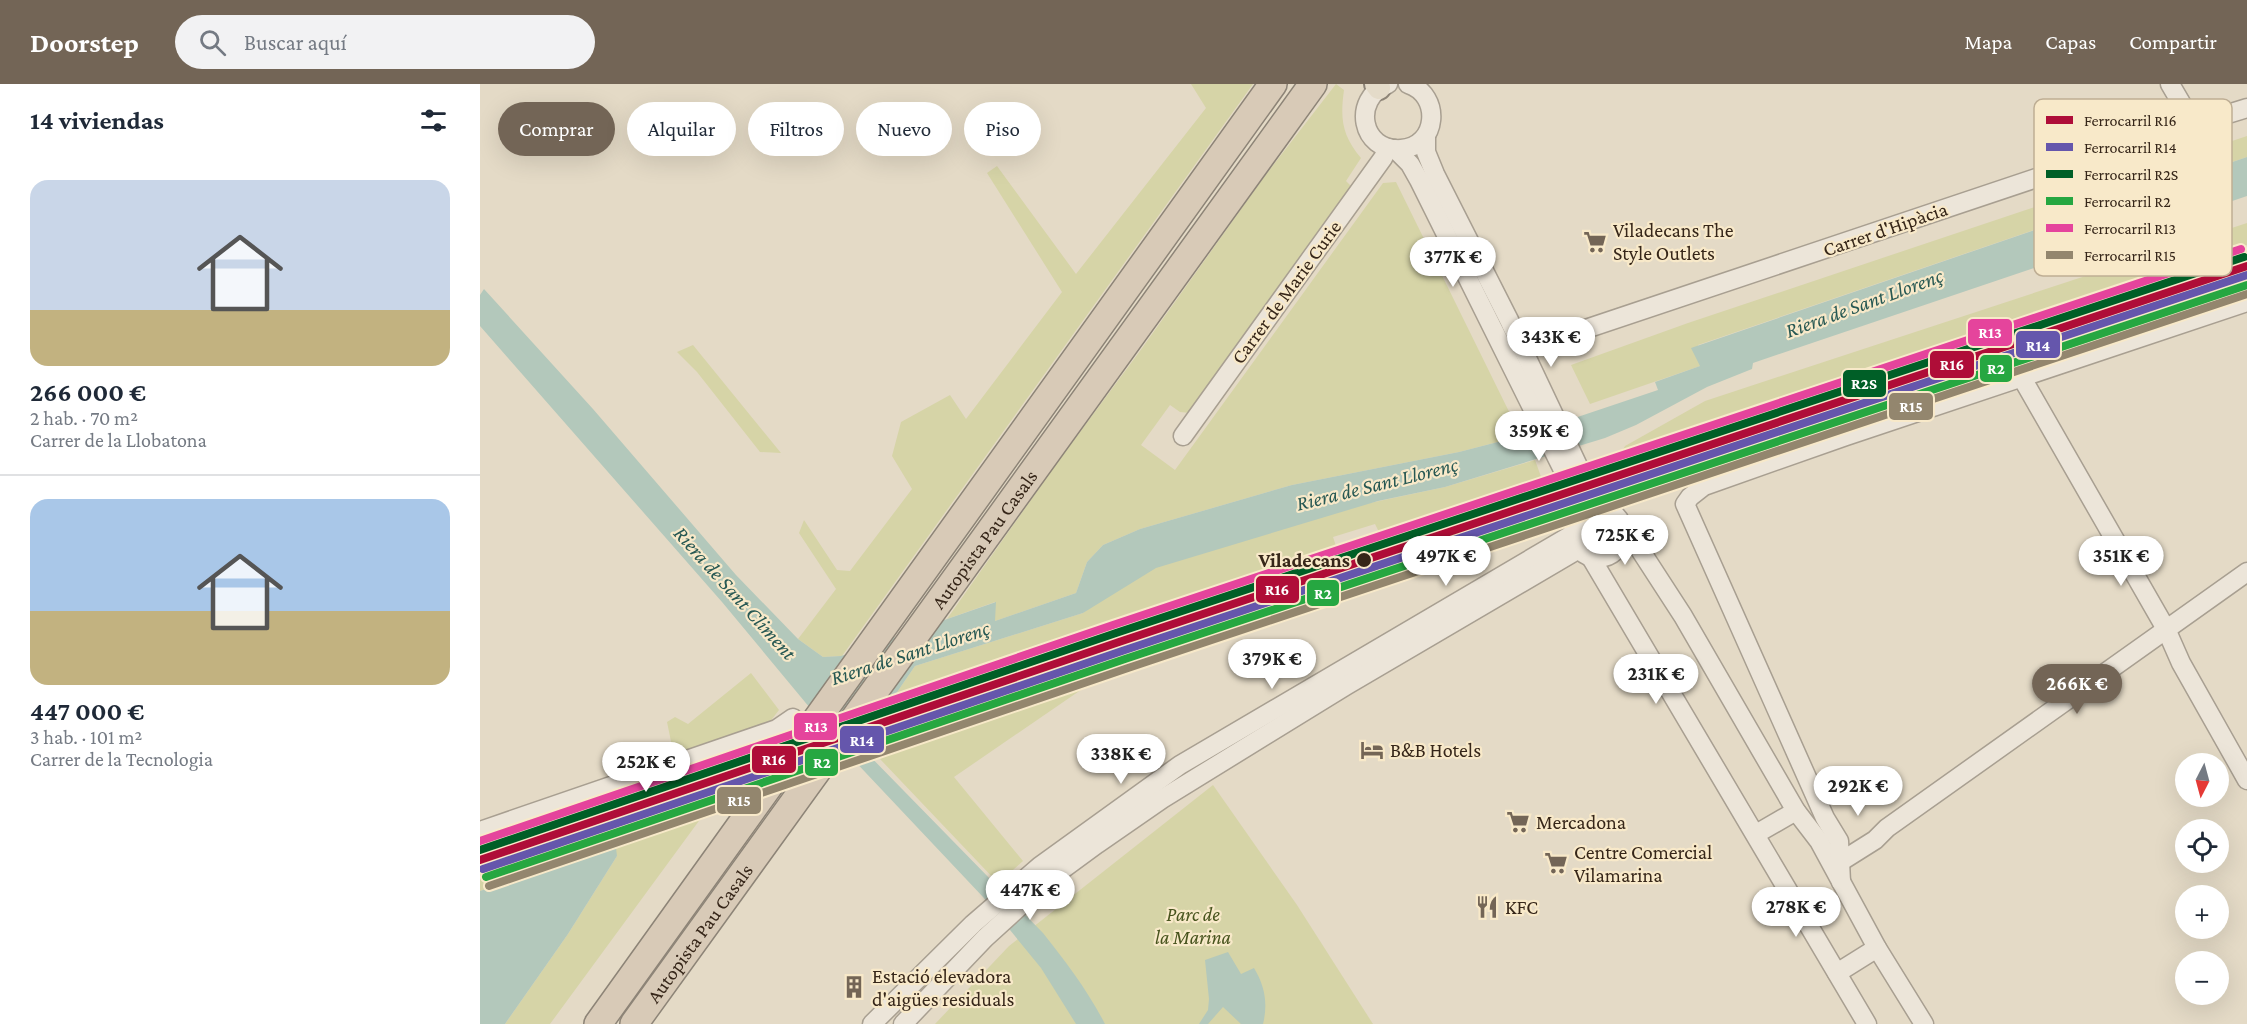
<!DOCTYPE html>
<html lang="es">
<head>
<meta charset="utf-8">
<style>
	:root { --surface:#fff; --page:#f2f2f3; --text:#1f2937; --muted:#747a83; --line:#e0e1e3; --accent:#736556 }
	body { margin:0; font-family:"Crimson Pro",serif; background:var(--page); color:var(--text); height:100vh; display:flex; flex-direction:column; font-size:22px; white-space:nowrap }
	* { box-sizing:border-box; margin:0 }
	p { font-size:20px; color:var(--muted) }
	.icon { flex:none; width:33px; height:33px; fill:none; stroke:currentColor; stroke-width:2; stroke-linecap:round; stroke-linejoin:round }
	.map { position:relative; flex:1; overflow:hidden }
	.sheet { display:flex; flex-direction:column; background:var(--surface); width:480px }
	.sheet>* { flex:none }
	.guide { position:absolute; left:18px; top:18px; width:570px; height:54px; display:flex; gap:12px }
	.needle { width:39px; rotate:186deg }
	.buttons { position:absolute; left:1695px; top:669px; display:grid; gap:12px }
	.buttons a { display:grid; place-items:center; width:54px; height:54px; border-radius:50%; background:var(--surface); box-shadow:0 6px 24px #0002; font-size:30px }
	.price { position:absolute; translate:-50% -51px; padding:0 14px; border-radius:21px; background:#fff; color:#222; font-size:20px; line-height:39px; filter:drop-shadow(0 2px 3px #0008) }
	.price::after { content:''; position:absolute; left:50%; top:36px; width:18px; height:14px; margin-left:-9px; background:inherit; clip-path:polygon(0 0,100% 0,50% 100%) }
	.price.selected { background:var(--accent); color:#fff }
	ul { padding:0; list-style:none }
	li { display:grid; align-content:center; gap:12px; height:318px; padding:0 30px }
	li+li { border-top:2px solid var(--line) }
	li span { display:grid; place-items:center; height:186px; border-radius:18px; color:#555 }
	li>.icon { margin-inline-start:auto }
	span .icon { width:108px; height:108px; fill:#fffc; stroke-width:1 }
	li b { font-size:26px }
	h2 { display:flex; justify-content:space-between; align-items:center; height:72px; padding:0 30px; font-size:26px }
	.pill { padding:0 21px; border-radius:27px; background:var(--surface); box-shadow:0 6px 24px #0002; font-size:21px; line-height:54px }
	.pill.selected { background:var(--accent); color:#fff }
	header { display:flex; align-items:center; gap:36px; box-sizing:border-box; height:84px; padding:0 30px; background:var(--accent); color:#fff }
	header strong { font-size:28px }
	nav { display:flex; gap:33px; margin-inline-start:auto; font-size:21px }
	.search { width:420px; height:54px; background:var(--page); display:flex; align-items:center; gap:15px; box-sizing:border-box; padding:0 21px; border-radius:33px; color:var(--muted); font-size:22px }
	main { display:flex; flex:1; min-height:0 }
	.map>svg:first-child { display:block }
	.green { fill:#d6d4a7 }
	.water { fill:#b3c8bb }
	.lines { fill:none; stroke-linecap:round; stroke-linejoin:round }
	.minor-casing { stroke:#a89f91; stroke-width:21 }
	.major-casing { stroke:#8d8477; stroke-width:26 }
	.highway-casing { stroke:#8d8477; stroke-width:30 }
	.minor { stroke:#ece5d9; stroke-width:18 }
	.major { stroke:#e4dbc9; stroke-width:22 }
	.highway { stroke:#d8cab7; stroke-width:27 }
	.rail-1-casing { stroke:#f8e9c9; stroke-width:12 }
	.rail-2-casing { stroke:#f8e9c9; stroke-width:12 }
	.rail-3-casing { stroke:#f8e9c9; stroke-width:12 }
	.rail-4-casing { stroke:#f8e9c9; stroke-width:12 }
	.rail-5-casing { stroke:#f8e9c9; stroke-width:12 }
	.rail-6-casing { stroke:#f8e9c9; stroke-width:12 }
	.rail-1 { stroke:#af0d38; stroke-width:8 }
	.rail-2 { stroke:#6556ac; stroke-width:8 }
	.rail-3 { stroke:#005f27; stroke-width:8 }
	.rail-4 { stroke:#26a741; stroke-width:8 }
	.rail-5 { stroke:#e5449c; stroke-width:8 }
	.rail-6 { stroke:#93866e; stroke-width:8 }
	.stop-dot { fill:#362619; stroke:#f8e9c9; stroke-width:2 }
	.labels { text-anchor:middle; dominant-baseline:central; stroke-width:4.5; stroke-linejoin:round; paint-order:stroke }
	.street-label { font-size:20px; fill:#362619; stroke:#f8e9c9 }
	.poi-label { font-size:20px; fill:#362619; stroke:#f8e9c9; text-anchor:start }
	.stop-label { font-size:20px; font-weight:bold; fill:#362619; stroke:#f8e9c9; text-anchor:end }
	.park-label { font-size:20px; font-style:italic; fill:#48541e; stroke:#f8e9c9 }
	.water-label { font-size:21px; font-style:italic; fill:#275853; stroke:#f8e9c9 }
	.key { fill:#f8e9c9; stroke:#beae94; stroke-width:1.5 }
	.key-label { font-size:16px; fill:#362619 }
	.line-badge { stroke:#f8e9c9; stroke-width:2 }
	.badge-label { font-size:16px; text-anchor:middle; font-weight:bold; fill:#fff }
</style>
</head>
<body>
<header>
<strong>Doorstep</strong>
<div class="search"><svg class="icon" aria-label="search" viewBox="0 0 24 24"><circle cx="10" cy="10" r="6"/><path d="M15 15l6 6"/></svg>Buscar aquí</div>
<nav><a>Mapa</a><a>Capas</a><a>Compartir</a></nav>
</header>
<main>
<section class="sheet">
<h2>14 viviendas<svg class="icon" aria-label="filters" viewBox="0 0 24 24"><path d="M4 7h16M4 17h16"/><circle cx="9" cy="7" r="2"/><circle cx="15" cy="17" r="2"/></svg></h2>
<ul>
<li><span style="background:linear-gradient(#c9d6e8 70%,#c2b280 0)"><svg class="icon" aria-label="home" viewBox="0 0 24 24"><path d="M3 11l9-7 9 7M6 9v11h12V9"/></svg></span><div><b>266 000 €</b><p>2 hab. · 70 m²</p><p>Carrer de la Llobatona</p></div></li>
<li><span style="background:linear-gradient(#a9c7e8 60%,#c2b280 0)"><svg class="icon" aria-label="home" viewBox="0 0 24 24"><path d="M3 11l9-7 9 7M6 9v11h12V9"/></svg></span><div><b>447 000 €</b><p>3 hab. · 101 m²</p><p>Carrer de la Tecnologia</p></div></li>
</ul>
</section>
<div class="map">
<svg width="1767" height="940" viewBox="0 0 1767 940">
	<rect width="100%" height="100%" fill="#e4dac6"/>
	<g class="green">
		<path d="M711,0H773L362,572L343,573L318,555L356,505L319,449L324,436L357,486L370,487L432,405L412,372L421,338L470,311L486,335L582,208L507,89L517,82L596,190L726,24Z"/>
		<path d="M856,0L864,6C860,35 862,51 881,74L866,97L872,103L710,329L700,328L690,321L661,361L695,386L903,99L916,98L1041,352L979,368L812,401L660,445L623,461L607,478L596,509L515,537V518L467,535L577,379L660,267L784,93Z"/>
		<path d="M1767,52V73L1218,261L1226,280L1110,320L1091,281L1208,239Z"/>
		<path d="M1767,139V161L1139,372L1145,362L1225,317Z"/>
		<path d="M213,261L301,369L280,368L217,288L197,268Z"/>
		<path d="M1055,376L1064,401L1039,408L1037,405L900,450L895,440L853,453L857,465L645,537L637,542L411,617L435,582L603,529L661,481L791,440L965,403Z"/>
		<path d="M652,568L656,581L627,588L474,693L543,777L518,799L381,655Z"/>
		<path d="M271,589L299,626L289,639L194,672L187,638L195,633L208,640Z"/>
		<path d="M274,694L270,703L235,715L70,940H25L88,850L137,772L127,764L0,807V785Z"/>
		<path d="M733,701L817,821L893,940H455L529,862Z"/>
	</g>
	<g class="water">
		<path d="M1767,73V112L1273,279L1272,285L1227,303L1156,341L1125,354L965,403L898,417L676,484L603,529L435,582L411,617L385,633L378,660L563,849C586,878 608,907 625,940H596L561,884L503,813L369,671L242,518L0,242V211L4,205L113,325L256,491L318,555L343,573L361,572L516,518L515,537L596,509L607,478L623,461L660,445L812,401L979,368L1041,352L1178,306L1175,298L1220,282L1211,264Z"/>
		<path d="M127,764H136L137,772L88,850L25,940H0V807Z"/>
		<path d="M748,868L761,890L774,884C785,902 788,920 783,940H761L743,923L728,940H719L728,926L729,915L725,876Z"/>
	</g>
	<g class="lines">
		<g class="minor-casing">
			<g id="minor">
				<path d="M908,0C871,15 881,68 921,65C958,63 962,11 928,0"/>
				<path d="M1690,0L1707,29L1725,37"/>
				<path d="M946,52V68L955,90L1029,236L1100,386L1129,427"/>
				<path d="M915,65L930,80L939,96L1087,394L1099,432"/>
				<path d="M1043,266L1649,63L1722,42L1725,37L1767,24"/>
				<path d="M1542,294L1686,545L1701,579L1767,696"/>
				<path d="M703,352L903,74L908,64"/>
				<circle cx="1118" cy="449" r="25"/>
				<path d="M1142,446L1155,458L1203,532L1316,727L1339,757L1397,864L1444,940"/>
				<path d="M1110,472L1387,940"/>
				<path d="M0,747L297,645L313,634"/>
				<path d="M1276,750L1316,727"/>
				<path d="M1360,778L1395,756L1407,744L1767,488"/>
				<path d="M1361,798L1359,757L1345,734L1205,420L1210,413L1224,402L1366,352L1767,218"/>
				<path d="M1357,889L1397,864"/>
				<path d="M392,940L493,840L560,782L700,681L1093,450"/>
				<path d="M423,940L505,854L572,793L617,760L682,715L867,601L1099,465"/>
			</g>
		</g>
		<g class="major-casing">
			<path id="major" d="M896,0L899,4"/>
		</g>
		<g class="highway-casing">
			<g id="highway">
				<path d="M118,940L793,0"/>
				<path id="s1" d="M154,940L833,0"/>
			</g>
		</g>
		<use href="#minor" class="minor"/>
		<use href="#major" class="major"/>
		<use href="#highway" class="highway"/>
		<g class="rail-1-casing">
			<path id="rail-1" d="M0,776L639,558L1767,182"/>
		</g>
		<g class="rail-2-casing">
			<path id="rail-2" d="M3,785L642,567L1767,191"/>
		</g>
		<g class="rail-3-casing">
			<path id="rail-3" d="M0,766L636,549L1764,173"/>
		</g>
		<g class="rail-4-casing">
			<path id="rail-4" d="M6,793L645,575L1767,201"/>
		</g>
		<g class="rail-5-casing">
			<path id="rail-5" d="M0,757L633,541L1761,165"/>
		</g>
		<g class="rail-6-casing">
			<path id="rail-6" d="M9,802L648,584L1767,210"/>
		</g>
		<use href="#rail-1" class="rail-1"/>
		<use href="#rail-2" class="rail-2"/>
		<use href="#rail-3" class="rail-3"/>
		<use href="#rail-4" class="rail-4"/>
		<use href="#rail-5" class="rail-5"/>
		<use href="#rail-6" class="rail-6"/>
	</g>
	<defs>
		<g id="supermarket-bare" transform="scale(1.8)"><path d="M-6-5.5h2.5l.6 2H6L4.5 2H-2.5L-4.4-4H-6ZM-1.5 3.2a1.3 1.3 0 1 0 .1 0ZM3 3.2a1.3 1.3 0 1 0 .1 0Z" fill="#736556" stroke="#f8e9c9" stroke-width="2.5" paint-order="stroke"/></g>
		<g id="hotel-bare" transform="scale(1.8)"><path d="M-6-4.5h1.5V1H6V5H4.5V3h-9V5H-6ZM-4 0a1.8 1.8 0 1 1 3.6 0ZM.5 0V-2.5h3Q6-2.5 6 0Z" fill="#736556" stroke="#f8e9c9" stroke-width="2.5" paint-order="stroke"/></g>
		<g id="restaurant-bare" transform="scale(1.8)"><path d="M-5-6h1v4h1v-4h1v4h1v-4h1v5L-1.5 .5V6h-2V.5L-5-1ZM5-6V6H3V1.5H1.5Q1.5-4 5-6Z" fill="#736556" stroke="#f8e9c9" stroke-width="2.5" paint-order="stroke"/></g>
		<g id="building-bare" transform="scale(1.8)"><path d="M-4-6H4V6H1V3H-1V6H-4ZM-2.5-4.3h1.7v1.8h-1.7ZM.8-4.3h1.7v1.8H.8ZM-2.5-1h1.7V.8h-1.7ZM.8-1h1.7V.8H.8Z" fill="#736556" stroke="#f8e9c9" stroke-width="2.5" paint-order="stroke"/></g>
	</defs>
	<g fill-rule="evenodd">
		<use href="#supermarket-bare" x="1115" y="158"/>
		<use href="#hotel-bare" x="892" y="666"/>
		<use href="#supermarket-bare" x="1038" y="738"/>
		<use href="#supermarket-bare" x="1076" y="779"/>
		<use href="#restaurant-bare" x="1007" y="823"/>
		<use href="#building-bare" x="374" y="903"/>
	</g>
	<circle class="stop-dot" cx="884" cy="476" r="8"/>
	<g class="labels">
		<g class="street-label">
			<text transform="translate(1405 145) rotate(-19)">Carrer d'Hipàcia</text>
			<text transform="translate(806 208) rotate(-54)">Carrer de Marie Curie</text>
			<text stroke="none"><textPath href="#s1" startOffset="598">Autopista Pau Casals</textPath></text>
			<text stroke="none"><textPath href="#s1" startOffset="112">Autopista Pau Casals</textPath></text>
		</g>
		<g class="poi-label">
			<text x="1133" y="146">Viladecans The<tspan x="1133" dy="23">Style Outlets</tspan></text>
			<text x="910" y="666">B&amp;B Hotels</text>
			<text x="1056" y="738">Mercadona</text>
			<text x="1094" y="768">Centre Comercial<tspan x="1094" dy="23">Vilamarina</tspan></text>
			<text x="1025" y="823">KFC</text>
			<text x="392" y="892">Estació elevadora<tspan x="392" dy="23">d'aigües residuals</tspan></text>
		</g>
		<g class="stop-label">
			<text x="870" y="476">Viladecans</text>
		</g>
		<g class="park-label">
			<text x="713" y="830">Parc de<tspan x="713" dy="23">la Marina</tspan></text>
		</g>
		<g class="water-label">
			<text transform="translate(1384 219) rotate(-20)">Riera de Sant Llorenç</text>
			<text transform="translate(897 400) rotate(-14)">Riera de Sant Llorenç</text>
			<text transform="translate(255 509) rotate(48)">Riera de Sant Climent</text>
			<text transform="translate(430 569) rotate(-18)">Riera de Sant Llorenç</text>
		</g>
	</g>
	<rect x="1554" y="15" width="198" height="177" rx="9" class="key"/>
	<rect x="1566" y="32" width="27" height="8" fill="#af0d38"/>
	<rect x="1566" y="59" width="27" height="8" fill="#6556ac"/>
	<rect x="1566" y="86" width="27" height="8" fill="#005f27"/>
	<rect x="1566" y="113" width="27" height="8" fill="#26a741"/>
	<rect x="1566" y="140" width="27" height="8" fill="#e5449c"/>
	<rect x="1566" y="167" width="27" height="8" fill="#93866e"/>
	<g class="key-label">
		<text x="1604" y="42">Ferrocarril R16</text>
		<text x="1604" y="69">Ferrocarril R14</text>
		<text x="1604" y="96">Ferrocarril R2S</text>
		<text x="1604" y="123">Ferrocarril R2</text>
		<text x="1604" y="150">Ferrocarril R13</text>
		<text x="1604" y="177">Ferrocarril R15</text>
	</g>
	<g class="line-badge">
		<rect x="1487" y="234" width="46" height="29" rx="6" fill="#e5449c"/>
		<rect x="1535" y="246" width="46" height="29" rx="6" fill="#6556ac"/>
		<rect x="1449" y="266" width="46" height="29" rx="6" fill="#af0d38"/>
		<rect x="1499" y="270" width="34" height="29" rx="6" fill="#26a741"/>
		<rect x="1362" y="285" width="45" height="29" rx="6" fill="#005f27"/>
		<rect x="1408" y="308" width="46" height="29" rx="6" fill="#93866e"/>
		<rect x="775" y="491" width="45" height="29" rx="6" fill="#af0d38"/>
		<rect x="826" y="495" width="34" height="28" rx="6" fill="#26a741"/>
		<rect x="313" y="628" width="45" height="29" rx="6" fill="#e5449c"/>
		<rect x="359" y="641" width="46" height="29" rx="6" fill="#6556ac"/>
		<rect x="271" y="661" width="46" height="29" rx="6" fill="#af0d38"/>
		<rect x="324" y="664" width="35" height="29" rx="6" fill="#26a741"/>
		<rect x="236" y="702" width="46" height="29" rx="6" fill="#93866e"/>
	</g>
	<g class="badge-label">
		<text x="1510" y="254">R13</text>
		<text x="1558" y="267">R14</text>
		<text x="1472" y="286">R16</text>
		<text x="1516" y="290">R2</text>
		<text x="1384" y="305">R2S</text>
		<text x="1431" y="328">R15</text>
		<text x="797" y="511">R16</text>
		<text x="843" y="515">R2</text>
		<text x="336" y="648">R13</text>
		<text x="382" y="662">R14</text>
		<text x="294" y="681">R16</text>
		<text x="342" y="684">R2</text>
		<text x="259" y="722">R15</text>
	</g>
</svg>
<div class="buttons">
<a><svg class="needle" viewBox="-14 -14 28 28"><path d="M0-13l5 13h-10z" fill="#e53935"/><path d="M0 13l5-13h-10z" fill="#747a83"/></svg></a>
<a><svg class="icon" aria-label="locate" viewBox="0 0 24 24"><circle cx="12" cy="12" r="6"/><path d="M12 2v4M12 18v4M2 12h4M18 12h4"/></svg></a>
<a>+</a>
<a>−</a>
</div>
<b class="price" style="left:973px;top:204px">377K €</b>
<b class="price" style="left:1071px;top:284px">343K €</b>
<b class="price" style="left:1059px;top:378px">359K €</b>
<b class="price" style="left:1145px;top:482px">725K €</b>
<b class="price" style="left:966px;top:503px">497K €</b>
<b class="price" style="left:1641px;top:503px">351K €</b>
<b class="price" style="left:792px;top:606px">379K €</b>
<b class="price" style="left:1176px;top:621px">231K €</b>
<b class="price selected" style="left:1597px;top:631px">266K €</b>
<b class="price" style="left:641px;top:701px">338K €</b>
<b class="price" style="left:166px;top:709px">252K €</b>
<b class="price" style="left:1378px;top:733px">292K €</b>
<b class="price" style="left:550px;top:837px">447K €</b>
<b class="price" style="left:1316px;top:854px">278K €</b>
<div class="guide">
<a class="pill selected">Comprar</a>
<a class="pill">Alquilar</a>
<a class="pill">Filtros</a>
<a class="pill">Nuevo</a>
<a class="pill">Piso</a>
</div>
</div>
</main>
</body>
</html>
